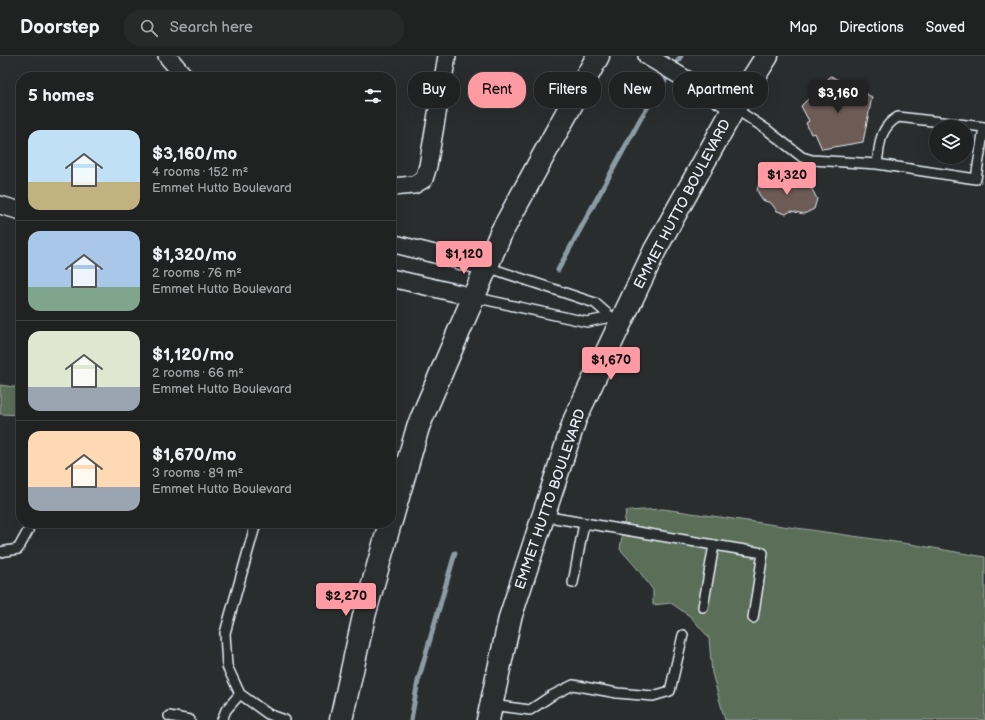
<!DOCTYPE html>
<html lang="en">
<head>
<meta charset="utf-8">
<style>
	:root { --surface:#202222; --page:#282a2a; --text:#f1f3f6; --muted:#a2a4a5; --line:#3d3f40; --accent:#ff9aa2 }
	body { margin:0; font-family:"Balsamiq Sans",sans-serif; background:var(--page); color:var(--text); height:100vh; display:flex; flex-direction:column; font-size:15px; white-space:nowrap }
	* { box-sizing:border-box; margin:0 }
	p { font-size:13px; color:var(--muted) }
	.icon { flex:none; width:22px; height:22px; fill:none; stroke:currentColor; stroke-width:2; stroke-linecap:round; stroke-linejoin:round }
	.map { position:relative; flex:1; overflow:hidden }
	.side { position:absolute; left:16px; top:16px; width:380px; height:456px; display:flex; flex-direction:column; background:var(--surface); border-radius:16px; box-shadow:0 4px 16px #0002,0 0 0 1px var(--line) }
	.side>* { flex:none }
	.guide { position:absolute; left:408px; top:16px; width:380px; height:36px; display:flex; gap:8px }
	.fabs { position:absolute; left:929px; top:64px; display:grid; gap:8px }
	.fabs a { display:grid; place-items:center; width:44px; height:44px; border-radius:50%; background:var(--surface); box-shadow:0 4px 16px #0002,0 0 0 1px var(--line); font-size:20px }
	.price { position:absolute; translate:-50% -34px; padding:0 9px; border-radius:4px; background:var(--accent); color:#111; font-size:13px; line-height:26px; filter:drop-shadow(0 1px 2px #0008) }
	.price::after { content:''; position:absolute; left:50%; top:24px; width:12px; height:9px; margin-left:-6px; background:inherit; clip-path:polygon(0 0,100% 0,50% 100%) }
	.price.current { background:#222; color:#fff }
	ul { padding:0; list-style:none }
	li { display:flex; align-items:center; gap:12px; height:100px; padding:0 12px }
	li+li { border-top:1px solid var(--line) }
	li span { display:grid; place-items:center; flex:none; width:112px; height:80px; border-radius:12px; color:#555 }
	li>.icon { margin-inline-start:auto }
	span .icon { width:48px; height:48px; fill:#fffc; stroke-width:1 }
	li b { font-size:17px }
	h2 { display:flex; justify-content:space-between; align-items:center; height:48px; padding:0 12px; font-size:17px }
	.chip { padding:0 14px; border-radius:16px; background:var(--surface); box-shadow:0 4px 16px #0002,0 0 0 1px var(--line); font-size:14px; line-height:36px }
	.chip.current { background:var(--accent); color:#111 }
	header { display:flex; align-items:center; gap:24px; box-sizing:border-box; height:56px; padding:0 20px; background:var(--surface); border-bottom:1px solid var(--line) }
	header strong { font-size:19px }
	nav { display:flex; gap:22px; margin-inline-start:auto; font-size:14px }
	.search { width:280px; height:36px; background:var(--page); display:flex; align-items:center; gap:10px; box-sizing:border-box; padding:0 14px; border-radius:16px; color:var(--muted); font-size:15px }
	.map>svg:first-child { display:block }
	.green { fill:#5a6e59; stroke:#a1b0a8 }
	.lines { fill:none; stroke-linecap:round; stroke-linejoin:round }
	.stream { stroke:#8c9ca7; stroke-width:5 }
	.building { fill:#6d5b57; stroke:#e8f1f8 }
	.service-casing { stroke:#e8f1f8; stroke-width:12 }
	.minor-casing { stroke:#e8f1f8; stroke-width:20 }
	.tertiary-casing { stroke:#e8f1f8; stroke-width:25 }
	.service { stroke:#2a2d2e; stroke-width:9 }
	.minor { stroke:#2a2d2e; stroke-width:17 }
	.tertiary { stroke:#2a2d2e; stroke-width:22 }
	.labels { text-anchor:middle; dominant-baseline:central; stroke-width:3; stroke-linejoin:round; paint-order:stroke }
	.street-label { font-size:14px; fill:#e8f1f8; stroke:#2a2d2e }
</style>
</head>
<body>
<header>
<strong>Doorstep</strong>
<div class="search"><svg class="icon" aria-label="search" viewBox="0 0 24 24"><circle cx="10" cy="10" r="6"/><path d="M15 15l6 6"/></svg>Search here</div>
<nav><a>Map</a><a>Directions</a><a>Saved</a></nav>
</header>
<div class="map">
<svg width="985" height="664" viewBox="0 0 985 664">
	<rect width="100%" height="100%" fill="#2a2d2e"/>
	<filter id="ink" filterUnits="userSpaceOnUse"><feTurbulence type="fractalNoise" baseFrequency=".025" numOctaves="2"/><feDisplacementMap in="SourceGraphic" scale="8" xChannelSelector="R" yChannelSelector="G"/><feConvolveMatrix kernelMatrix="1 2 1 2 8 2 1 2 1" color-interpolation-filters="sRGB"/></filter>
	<g filter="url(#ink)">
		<g class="green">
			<path d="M0,329L21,332V359L0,358Z"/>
			<path d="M663,453L916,489L985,501V664H725L712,617L709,582L691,561L671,547L653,549V534L636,511L620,493L626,455Z"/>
		</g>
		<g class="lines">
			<g class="stream">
				<path d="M558,214L642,60L681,0"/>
				<path d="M411,664L418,625L455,497"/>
			</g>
		</g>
		<g class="building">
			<path d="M831,20L872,41L863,86L822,93L815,77L811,78L806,67L809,65L801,50Z"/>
			<path d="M770,119L781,122L785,129L795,133L802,129L812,133L817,143L814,153L804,158L791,155L786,158L777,155L771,147L762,144L757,134L760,124Z"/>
		</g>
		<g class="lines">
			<g class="service-casing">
				<g id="service">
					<path d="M734,52L766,73L802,101L812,104L877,108L976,123L984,71L898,61C879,72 880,88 877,108"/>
					<path d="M487,211L595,247L611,261L621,265"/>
					<path d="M473,241L587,266L611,261"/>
					<path d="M543,460L714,489L703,551"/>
					<path d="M256,467L225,577L227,610L240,638L268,658L285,664"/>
					<path d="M714,489L763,497L753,562"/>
					<path d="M0,496L18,493L28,475L29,467"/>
					<path d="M573,527L584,467"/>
					<path d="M491,649L530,654L551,640L573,629L617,637L653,640L670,635L683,579"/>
					<path d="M169,660L190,664"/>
					<path d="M222,664L226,654L240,638"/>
				</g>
			</g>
			<g class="minor-casing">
				<g id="minor">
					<path d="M167,0L185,21"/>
					<path d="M647,0L734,52"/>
					<path d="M391,131L414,129L424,123L428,110L447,0"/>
					<path d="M0,149L21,155"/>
					<path d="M391,187L486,211"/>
					<path d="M391,222L473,241"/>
				</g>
			</g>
			<g class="tertiary-casing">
				<g id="tertiary">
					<path d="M391,465L418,371L501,177L598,0"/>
					<path d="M341,664L364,560L390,467"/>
					<path d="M488,664L510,562L575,363L655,194L734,52L767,0"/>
				</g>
			</g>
			<use href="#service" class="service"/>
			<use href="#minor" class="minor"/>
			<use href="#tertiary" class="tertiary"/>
		</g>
	</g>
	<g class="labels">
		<g class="street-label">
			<text transform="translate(682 148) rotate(-62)">EMMET HUTTO BOULEVARD</text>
			<text transform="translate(550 443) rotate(-71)">EMMET HUTTO BOULEVARD</text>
		</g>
	</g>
</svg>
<div class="fabs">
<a><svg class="icon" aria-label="layers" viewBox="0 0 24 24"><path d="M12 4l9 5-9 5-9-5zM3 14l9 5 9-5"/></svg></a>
</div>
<b class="price current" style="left:838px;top:58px">$3,160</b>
<b class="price" style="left:787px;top:140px">$1,320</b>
<b class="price" style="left:464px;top:219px">$1,120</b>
<b class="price" style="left:611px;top:325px">$1,670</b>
<b class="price" style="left:346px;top:561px">$2,270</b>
<div class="guide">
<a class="chip">Buy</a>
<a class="chip current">Rent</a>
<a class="chip">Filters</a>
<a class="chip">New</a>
<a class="chip">Apartment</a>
</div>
<section class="side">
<h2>5 homes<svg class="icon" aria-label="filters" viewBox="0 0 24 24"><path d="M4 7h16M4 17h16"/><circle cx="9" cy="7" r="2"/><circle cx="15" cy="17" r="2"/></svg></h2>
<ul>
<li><span style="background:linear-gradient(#bfe0f5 65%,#c2b280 0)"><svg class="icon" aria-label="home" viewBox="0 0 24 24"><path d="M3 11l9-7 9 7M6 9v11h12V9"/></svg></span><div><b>$3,160/mo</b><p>4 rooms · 152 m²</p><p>Emmet Hutto Boulevard</p></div></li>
<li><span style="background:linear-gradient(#a9c7e8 70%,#7fa58c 0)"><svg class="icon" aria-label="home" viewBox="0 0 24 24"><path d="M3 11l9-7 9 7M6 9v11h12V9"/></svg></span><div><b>$1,320/mo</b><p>2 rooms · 76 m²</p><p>Emmet Hutto Boulevard</p></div></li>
<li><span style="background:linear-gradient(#dfe7d0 70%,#9aa5b1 0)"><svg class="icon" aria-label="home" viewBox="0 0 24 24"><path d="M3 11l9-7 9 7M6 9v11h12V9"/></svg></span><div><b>$1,120/mo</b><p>2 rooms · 66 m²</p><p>Emmet Hutto Boulevard</p></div></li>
<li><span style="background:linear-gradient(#ffd9b3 70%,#9aa5b1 0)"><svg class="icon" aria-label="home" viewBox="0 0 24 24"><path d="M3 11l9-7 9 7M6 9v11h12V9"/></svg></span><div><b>$1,670/mo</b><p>3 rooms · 89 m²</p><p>Emmet Hutto Boulevard</p></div></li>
</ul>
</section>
</div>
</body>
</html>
